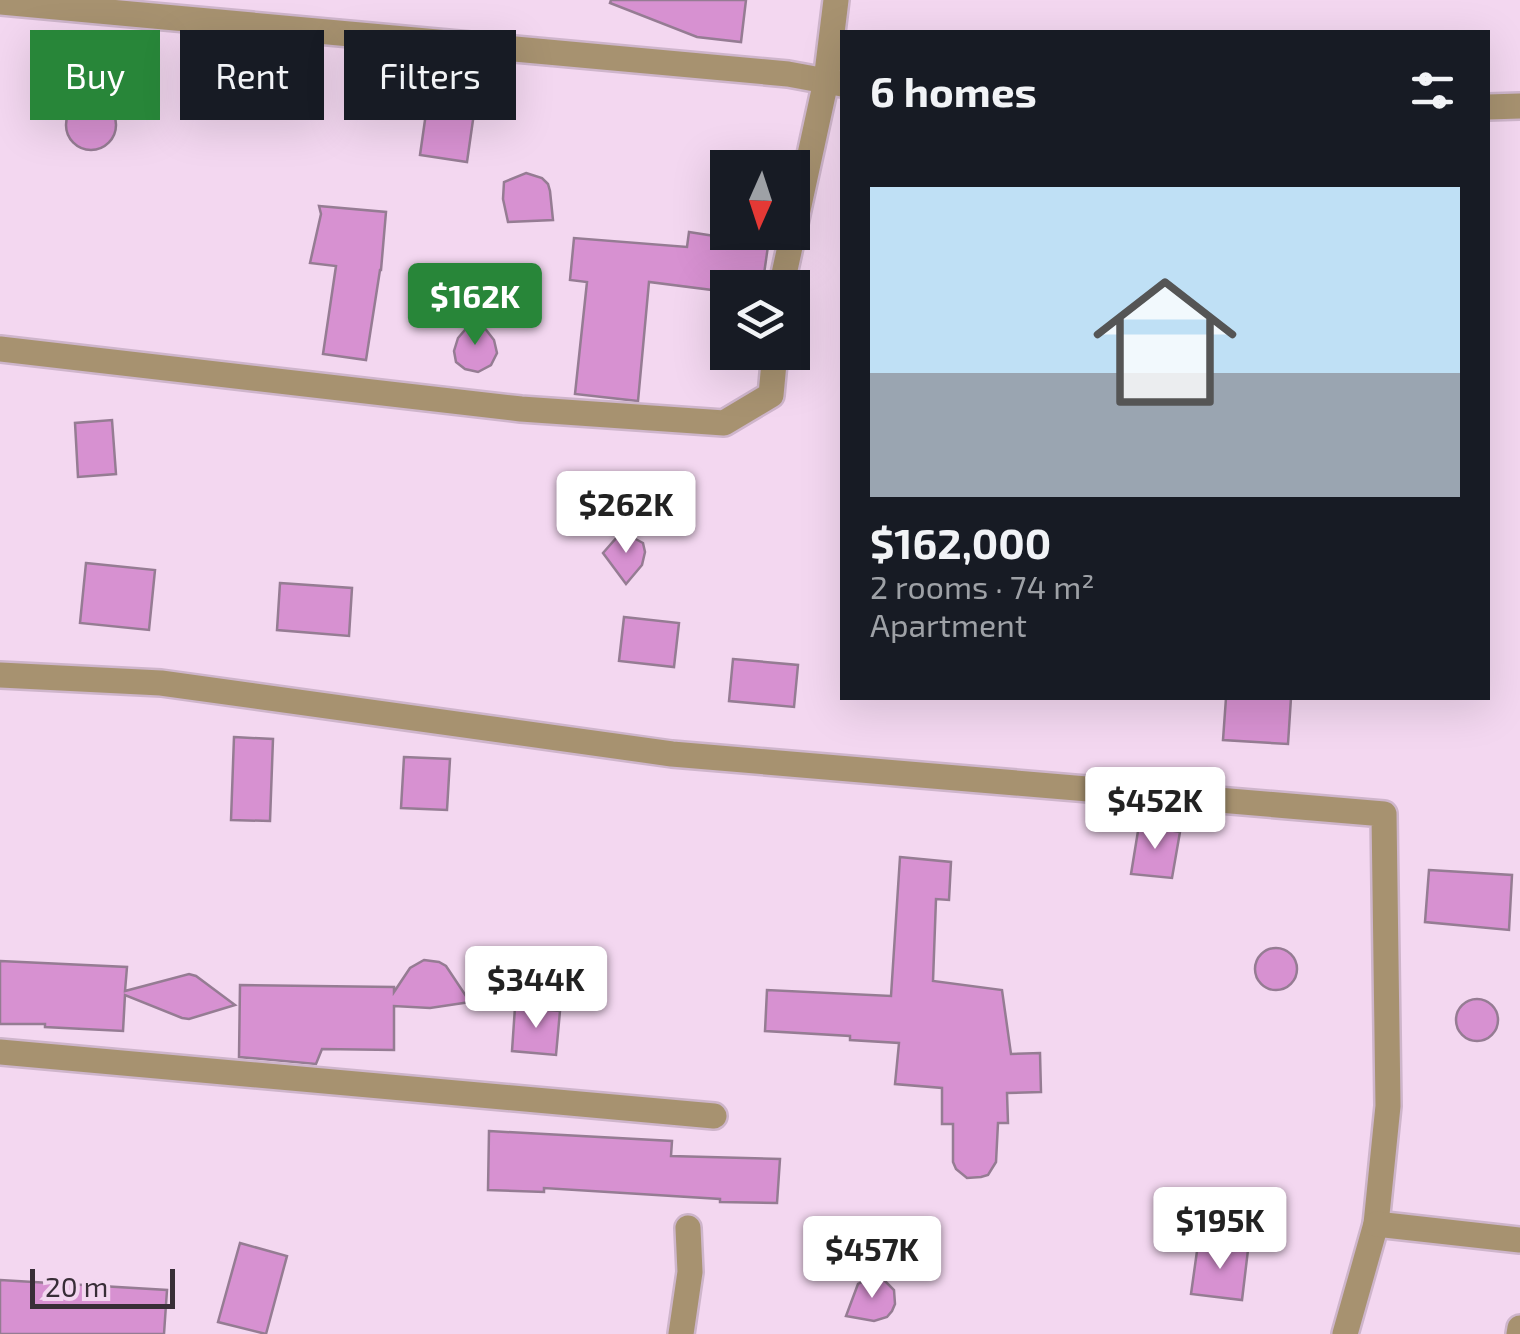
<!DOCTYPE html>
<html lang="en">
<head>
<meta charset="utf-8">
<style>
	:root { --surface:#171b24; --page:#242831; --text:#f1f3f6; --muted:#9ea1a6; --line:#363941; --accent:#288639 }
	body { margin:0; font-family:"Exo 2",sans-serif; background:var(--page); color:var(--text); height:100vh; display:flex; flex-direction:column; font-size:38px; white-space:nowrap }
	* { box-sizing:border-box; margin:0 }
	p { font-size:32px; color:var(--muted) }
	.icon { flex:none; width:55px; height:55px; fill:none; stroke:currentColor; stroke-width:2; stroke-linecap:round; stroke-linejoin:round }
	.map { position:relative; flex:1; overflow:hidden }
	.drawer { position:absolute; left:840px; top:30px; width:650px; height:670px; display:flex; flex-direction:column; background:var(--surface); border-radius:0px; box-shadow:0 10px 40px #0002 }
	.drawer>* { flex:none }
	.guide { position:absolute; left:30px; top:30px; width:660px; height:90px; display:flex; gap:20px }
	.needle { width:65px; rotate:183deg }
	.fabs { position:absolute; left:710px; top:150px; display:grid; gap:20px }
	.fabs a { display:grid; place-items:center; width:100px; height:100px; border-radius:0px; background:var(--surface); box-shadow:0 10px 40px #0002; font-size:50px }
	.scale { position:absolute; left:30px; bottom:25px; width:145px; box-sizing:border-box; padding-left:10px; border:5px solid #382e37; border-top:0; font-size:28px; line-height:35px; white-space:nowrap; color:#382e37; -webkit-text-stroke:8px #f3d7f0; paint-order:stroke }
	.price { position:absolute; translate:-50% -85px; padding:0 22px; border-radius:10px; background:#fff; color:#222; font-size:32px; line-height:65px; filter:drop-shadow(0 2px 5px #0008) }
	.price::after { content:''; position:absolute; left:50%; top:60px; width:30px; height:22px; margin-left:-15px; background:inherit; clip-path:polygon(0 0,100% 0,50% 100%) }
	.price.selected { background:var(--accent); color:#fff }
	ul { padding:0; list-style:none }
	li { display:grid; align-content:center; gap:20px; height:530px; padding:0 30px }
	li+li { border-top:2px solid var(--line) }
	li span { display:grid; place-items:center; height:310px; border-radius:0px; color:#555 }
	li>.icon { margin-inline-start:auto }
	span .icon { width:180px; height:180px; fill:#fffc; stroke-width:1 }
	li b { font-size:42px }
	h2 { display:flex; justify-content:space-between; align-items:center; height:120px; padding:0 30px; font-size:42px }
	.tag { padding:0 35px; border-radius:0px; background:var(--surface); box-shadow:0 10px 40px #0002; font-size:35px; line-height:90px }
	.tag.selected { background:var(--accent); color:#fff }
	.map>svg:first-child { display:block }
	.building { fill:#d791d1; stroke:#957c93; stroke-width:2.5 }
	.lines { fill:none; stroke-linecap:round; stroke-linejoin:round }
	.street-casing { stroke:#ceb5cb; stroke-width:30 }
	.street { stroke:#a79270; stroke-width:25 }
</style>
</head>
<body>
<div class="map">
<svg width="1520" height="1334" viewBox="0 0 1520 1334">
	<rect width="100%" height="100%" fill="#f3d7f0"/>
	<g class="building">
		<path d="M611,0H746L741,42L697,37L610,3Z"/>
		<circle cx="91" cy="125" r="25"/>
		<path d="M427,106L474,113L467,162L420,155Z"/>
		<path d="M526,173L542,178L548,184L550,191L553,220L508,222L503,199L504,182Z"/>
		<path d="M319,206L386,212L381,270H380L366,360L323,354L336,266L310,263L321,214Z"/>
		<path d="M689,232L721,237V232H770L762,288H728V292L649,282L638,401L575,394L587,282L570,280L574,238L687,247Z"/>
		<path d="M476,317L494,340L497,353L491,365L478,372L465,369L456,362L454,351L458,338Z"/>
		<path d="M112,420L116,474L78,477L75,423Z"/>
		<path d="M628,535L643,543L645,552L642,565L626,584L603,553L618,536Z"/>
		<path d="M86,563L155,570L149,630L80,623Z"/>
		<path d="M280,583L352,588L349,636L277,630Z"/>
		<path d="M624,617L679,623L674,667L619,661Z"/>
		<path d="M733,659L798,665L794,707L729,701Z"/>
		<path d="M1226,698H1291L1288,744L1223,740Z"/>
		<path d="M234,737L273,739L270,821L231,820Z"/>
		<path d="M404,757L450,759L447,810L401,808Z"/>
		<path d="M1139,825L1180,832L1172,878L1131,874Z"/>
		<path d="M900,857L951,862L949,900L936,899L933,981L1002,990L1011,1054L1040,1053L1041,1092L1007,1093L1008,1123H998L996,1162L988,1175L981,1177L967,1178L956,1169L953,1162V1124H942V1088L895,1084L899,1043L850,1040V1036L765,1031L767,990L891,996Z"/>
		<path d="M1429,870L1512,875L1509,930L1425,922Z"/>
		<circle cx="1276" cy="969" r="21"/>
		<path d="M424,960L439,962L446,966L470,1002L430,1008L394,1006V1050L322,1049L316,1064L239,1057L240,985L394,987V992L410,968Z"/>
		<path d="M0,961L127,967L125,991L189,974L196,976L235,1005L189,1019L182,1018L125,995L123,1031L45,1027V1024H0Z"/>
		<circle cx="1477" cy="1020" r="21"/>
		<path d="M515,1007L560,1011L556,1055L512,1051Z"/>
		<path d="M489,1131L672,1141L671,1156L780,1159L777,1203L720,1202V1199L544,1188V1192L488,1190Z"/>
		<path d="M240,1243L287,1256L266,1334L218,1322Z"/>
		<path d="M1198,1244L1248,1250L1242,1300L1191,1294Z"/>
		<path d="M870,1278L884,1280L894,1290L895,1304L892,1311L887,1317L874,1321L846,1316L858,1284Z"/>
		<path d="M0,1280L167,1290L164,1334H0Z"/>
	</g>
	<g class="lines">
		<g class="street-casing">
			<g id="street">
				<path d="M0,2L788,74L842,84"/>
				<path d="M1488,107L1520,106"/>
				<path d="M781,288L826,81L836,0"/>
				<path d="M0,349L521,409L724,423L771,395L775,352"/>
				<path d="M0,675L161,683L672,754L1384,814L1388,1106L1376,1224L1345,1334"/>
				<path d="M0,1052L714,1116"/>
				<path d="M1376,1224L1520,1240"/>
				<path d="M681,1334L690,1272L688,1228"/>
				<path d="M1519,1334L1520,1328"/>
			</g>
		</g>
		<use href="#street" class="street"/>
	</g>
</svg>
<div class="fabs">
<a><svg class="needle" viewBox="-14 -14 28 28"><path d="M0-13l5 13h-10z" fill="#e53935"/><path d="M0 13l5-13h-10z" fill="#9ea1a6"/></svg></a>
<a><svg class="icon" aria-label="layers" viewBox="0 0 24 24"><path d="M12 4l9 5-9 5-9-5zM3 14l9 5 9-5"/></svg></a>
</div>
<div class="scale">20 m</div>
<b class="price selected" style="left:475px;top:348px">$162K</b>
<b class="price" style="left:626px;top:556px">$262K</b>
<b class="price" style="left:1155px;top:852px">$452K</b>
<b class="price" style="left:536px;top:1031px">$344K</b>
<b class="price" style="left:1220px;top:1272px">$195K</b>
<b class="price" style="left:872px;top:1301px">$457K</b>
<div class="guide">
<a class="tag selected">Buy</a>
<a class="tag">Rent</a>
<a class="tag">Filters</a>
</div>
<section class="drawer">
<h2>6 homes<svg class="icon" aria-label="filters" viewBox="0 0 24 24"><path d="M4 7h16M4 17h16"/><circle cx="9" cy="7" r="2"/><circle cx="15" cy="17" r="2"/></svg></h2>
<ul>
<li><span style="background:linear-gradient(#bfe0f5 60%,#9aa5b1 0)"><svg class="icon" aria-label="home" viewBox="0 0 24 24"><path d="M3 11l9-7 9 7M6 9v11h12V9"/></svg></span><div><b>$162,000</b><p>2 rooms · 74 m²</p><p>Apartment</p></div></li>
</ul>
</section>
</div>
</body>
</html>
